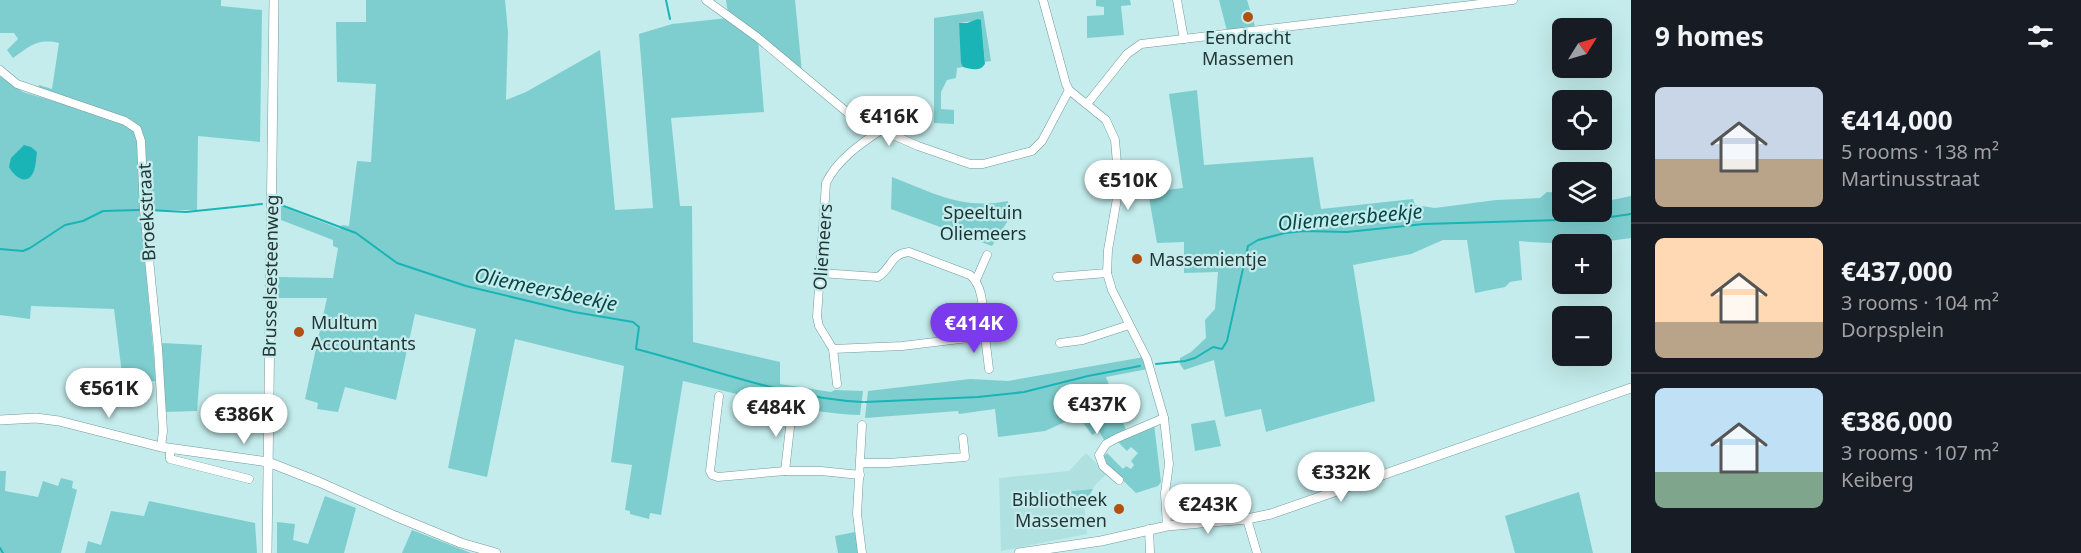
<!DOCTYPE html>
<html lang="en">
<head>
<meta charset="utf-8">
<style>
	:root { --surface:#171b24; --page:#20242c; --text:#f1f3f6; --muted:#9ea1a6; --line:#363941; --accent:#7c3aed }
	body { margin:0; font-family:"Noto Sans",sans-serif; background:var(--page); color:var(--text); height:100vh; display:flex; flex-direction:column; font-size:22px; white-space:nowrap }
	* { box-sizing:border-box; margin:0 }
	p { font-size:20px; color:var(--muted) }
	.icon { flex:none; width:33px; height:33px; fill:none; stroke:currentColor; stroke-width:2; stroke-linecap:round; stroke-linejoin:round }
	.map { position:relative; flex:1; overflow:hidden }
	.drawer { display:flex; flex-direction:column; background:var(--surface); width:450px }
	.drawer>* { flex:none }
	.needle { width:39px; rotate:53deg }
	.controls { position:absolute; left:1552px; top:18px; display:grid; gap:12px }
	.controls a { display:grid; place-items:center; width:60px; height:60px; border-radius:9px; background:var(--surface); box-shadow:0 6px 24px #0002; font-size:30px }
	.price { position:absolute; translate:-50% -51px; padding:0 14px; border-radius:21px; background:#fff; color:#222; font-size:20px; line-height:39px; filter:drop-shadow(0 2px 3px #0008) }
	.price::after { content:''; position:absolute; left:50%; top:36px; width:18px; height:14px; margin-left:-9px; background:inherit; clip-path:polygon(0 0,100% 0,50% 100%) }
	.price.selected { background:var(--accent); color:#fff }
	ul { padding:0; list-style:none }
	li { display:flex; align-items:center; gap:18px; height:150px; padding:0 24px }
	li+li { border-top:2px solid var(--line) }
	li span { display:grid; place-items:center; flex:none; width:168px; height:120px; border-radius:9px; color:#555 }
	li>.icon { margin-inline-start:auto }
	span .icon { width:72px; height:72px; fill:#fffc; stroke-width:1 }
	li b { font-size:26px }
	h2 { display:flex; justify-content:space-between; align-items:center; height:72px; padding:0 24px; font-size:26px }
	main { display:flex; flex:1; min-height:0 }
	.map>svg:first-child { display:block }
	.built { fill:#b0e1e1 }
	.green { fill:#7ececf }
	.water { fill:#1ab4b6 }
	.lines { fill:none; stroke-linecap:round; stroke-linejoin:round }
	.stream { stroke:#1ab4b6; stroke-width:2 }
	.minor-casing { stroke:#759a9b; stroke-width:9 }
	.major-casing { stroke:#759a9b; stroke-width:10 }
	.minor { stroke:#fff; stroke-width:8 }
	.major { stroke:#fff; stroke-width:9 }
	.poi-dot { fill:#b25013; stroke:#c4ecec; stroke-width:2 }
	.labels { text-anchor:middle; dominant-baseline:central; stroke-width:4.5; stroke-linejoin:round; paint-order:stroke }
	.poi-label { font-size:18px; fill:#253535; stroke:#c4ecec; text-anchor:start }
	.street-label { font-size:18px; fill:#253535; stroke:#c4ecec }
	.park-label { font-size:18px; fill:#1b3232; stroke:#c4ecec }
	.water-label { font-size:20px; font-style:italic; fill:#054546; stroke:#c4ecec }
</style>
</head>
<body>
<main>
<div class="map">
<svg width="1631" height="553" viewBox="0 0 1631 553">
	<rect width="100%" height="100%" fill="#c4ecec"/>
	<path class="built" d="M1086,453L1107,474L1095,485L1084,504L1087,534L1001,551L999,478L1069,471Z"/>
	<g class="green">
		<path d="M0,0H221V6L262,10L260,142L198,136L197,210H147L139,126L132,120L38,89L39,85L52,89L59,43C37,38 30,46 13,58L7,50L18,39L14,33H0Z"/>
		<path d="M366,0H505L508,32L506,100L526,92L600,50L615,210L653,208L639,34L672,24L728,18L758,40L764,112L671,118L680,206H692L693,342L780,362V384L831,392L835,390L863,391L860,415C799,413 741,394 683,381L661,515L650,513L649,519L630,514V511L625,510L632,465L611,462L624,366L515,339L487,477L448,468L476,329L415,314L396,400L345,387L338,412L317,409L318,403L305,399L327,298H278V277L333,278L338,248L333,246V240L281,220V206L340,229L342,225L349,226L357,161L371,162L376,84L337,82L336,22H366Z"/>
		<path d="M726,0H795L802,72L728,13Z"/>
		<path d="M1096,0H1130L1131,5L1121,6L1124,35L1087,38V16L1104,15V7L1096,6Z"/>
		<path d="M1219,0H1247L1255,26L1227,31Z"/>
		<path d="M983,11L991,61L985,62L981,20L959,23L963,67L957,68L956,78L947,80L941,92V109L954,110V124L934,123V18Z"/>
		<path d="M0,76L23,92L107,117L122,123L134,131L138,146L141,218L156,381L123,382L114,309L31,306L30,319L0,315Z"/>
		<path d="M1197,90L1204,165L1313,157L1321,209L1413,199L1415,205L1435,208L1496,200L1540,198L1547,192L1563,193V212H1602V202L1631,196V238C1594,244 1556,244 1519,241L1522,280L1510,282L1505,287L1475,293L1467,240H1443L1411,254L1353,265L1375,401L1266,432L1261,409L1225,417L1214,360L1184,370L1180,364V358L1191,352L1206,338L1205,320L1215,309L1218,272L1184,273V242L1157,243L1148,192L1183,188L1169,94Z"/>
		<path d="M892,177C933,193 963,210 1008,201L1007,222L992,246L891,209Z"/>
		<path d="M161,343L202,345L197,411L165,412Z"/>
		<path d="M1144,357L1148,369L1106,377L1126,430L1104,440L1099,431L1092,435L1078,416L1045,431L998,437L995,409L959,414L958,411L865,418L868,391L970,379L1008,381Z"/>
		<path d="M1215,420L1221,446L1195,451L1191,424Z"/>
		<path d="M1154,424L1161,482L1158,486L1136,493L1101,459L1107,453L1123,469L1126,466L1131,469L1134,465L1131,461L1138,453L1131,447L1127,451L1118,442L1126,435Z"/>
		<path d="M0,471H6L5,491L38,497L43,481L58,486L61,478L73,481L72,488L77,490L61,553H0Z"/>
		<path d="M1093,489L1084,504L1065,506L1064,492Z"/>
		<path d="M1579,492L1593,553H1515L1505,516Z"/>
		<path d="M325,496L356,508L344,553H277V522L295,524L293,540L308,544Z"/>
		<path d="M149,501L255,523L257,553H85L88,541L101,545L111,511L144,516Z"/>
		<path d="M412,530L471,553H402Z"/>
		<path d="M855,532L858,553H838L835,536Z"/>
	</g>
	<g class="water">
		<path d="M978,19L981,20L985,64C980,72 970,69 963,67L961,63L959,23H967Z"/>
		<path d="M24,145L31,147L37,152C36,159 36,167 33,173C26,187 13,175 9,167L11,158Z"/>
	</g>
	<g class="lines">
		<g class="stream">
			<path d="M666,0L670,19"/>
			<path d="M281,205L356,233L397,263L466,286L574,312L633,322L639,327L636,349C711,368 784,398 863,402"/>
			<path d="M148,210L186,212L262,204"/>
			<path d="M0,249L23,251L30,248L65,225L83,221L103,211L139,210"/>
			<path d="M1156,364L1185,361L1195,358L1213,347L1222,349L1227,341L1248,246L1258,240L1285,233L1304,231L1347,232L1424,224L1597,219L1631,214"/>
			<path d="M865,402L978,397L1024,392L1088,376L1140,366"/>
			<path d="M0,548L3,553"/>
		</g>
		<g class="minor-casing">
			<g id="minor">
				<path d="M706,0L757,37L854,118L918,146L970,164H983L1032,151L1042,141L1069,90"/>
				<path d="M1043,0L1066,84L1069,90L1106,120L1115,140L1119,187L1108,250L1107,273L1112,290L1147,359L1164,418L1169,464L1165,493L1167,526"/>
				<path d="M1177,0L1184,39"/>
				<path d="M0,70L17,84L125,121L137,129L141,141L144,209L158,349L163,431L161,447"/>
				<path d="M1087,104L1127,54L1141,44L1513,0"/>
				<path d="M820,273L878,277C892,268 890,254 909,252L970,275C986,288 982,317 985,336L902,346L833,349"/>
				<path d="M1057,277L1107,273"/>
				<path d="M976,280L987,255"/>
				<path d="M985,336L989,369"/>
				<path d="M1060,343L1083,340L1129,325"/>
				<path d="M837,384L833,349L819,326L817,317L826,183C837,160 860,144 881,130"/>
				<path d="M719,396L710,471L712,475L718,477L785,471H821L860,475"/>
				<path d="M170,449V459L249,479"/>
				<path d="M861,463H888L965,457L963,438"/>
				<path d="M785,471L792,410"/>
				<path d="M1119,480L1103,466L1099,455L1106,444L1117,438L1164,418"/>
				<path d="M1247,519L1257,553"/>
				<path d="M1149,529L1150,553"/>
				<path d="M862,553L857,514L862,425"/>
			</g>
		</g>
		<g class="major-casing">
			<g id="major">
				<path d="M0,420L36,418L59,421L161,447L268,462L319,482L395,516L461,543L496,553"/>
				<path d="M267,553L274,0"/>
				<path d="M1019,553L1101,541L1167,526L1247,519L1271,514L1631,388"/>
			</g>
		</g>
		<use href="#minor" class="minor"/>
		<use href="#major" class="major"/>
	</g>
	<g class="poi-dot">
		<circle cx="1248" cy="17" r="6"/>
		<circle cx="1137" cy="259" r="6"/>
		<circle cx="299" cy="332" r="6"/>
		<circle cx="1119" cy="509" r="6"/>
	</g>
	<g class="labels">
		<g class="poi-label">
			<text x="1248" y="37" text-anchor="middle">Eendracht<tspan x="1248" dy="21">Massemen</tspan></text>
			<text x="1149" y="259">Massemientje</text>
			<text x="311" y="322">Multum<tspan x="311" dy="21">Accountants</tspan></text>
			<text x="1107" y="499" text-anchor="end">Bibliotheek<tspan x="1107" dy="21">Massemen</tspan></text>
		</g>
		<g class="street-label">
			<text transform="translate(146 212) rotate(-93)">Broekstraat</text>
			<text transform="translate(822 247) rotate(-86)">Oliemeers</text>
			<text transform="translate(270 276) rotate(-89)">Brusselsesteenweg</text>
		</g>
		<g class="park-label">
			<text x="983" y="212">Speeltuin<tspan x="983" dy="21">Oliemeers</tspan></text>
		</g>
		<g class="water-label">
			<text transform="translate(1350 217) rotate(-5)">Oliemeersbeekje</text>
			<text transform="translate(546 289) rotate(12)">Oliemeersbeekje</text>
		</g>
	</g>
</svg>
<div class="controls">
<a><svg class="needle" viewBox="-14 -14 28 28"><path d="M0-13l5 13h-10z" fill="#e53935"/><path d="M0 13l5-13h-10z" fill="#9ea1a6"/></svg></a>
<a><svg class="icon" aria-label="locate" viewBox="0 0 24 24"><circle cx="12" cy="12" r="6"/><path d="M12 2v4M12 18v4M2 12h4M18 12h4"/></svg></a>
<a><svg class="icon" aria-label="layers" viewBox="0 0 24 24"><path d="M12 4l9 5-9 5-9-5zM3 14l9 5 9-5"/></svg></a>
<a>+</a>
<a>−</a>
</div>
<b class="price" style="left:889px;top:147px">€416K</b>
<b class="price" style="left:1128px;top:211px">€510K</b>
<b class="price selected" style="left:974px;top:354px">€414K</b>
<b class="price" style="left:109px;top:419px">€561K</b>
<b class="price" style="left:1097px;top:435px">€437K</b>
<b class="price" style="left:776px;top:438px">€484K</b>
<b class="price" style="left:244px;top:445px">€386K</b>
<b class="price" style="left:1341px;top:503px">€332K</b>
<b class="price" style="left:1208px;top:535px">€243K</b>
</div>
<section class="drawer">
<h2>9 homes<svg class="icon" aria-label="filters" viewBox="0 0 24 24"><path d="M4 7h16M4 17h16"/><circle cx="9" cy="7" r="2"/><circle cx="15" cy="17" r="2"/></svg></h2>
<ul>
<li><span style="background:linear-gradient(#c9d6e8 60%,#b9a48a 0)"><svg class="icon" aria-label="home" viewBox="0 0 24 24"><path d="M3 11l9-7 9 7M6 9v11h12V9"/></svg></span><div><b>€414,000</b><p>5 rooms · 138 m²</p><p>Martinusstraat</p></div></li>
<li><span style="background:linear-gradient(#ffd9b3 70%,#b9a48a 0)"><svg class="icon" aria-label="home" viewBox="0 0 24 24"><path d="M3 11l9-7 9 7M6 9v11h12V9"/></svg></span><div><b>€437,000</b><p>3 rooms · 104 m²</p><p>Dorpsplein</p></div></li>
<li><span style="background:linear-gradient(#bfe0f5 70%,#7fa58c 0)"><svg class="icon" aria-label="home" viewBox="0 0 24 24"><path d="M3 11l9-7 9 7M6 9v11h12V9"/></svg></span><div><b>€386,000</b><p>3 rooms · 107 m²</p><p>Keiberg</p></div></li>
</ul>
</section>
</main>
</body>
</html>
